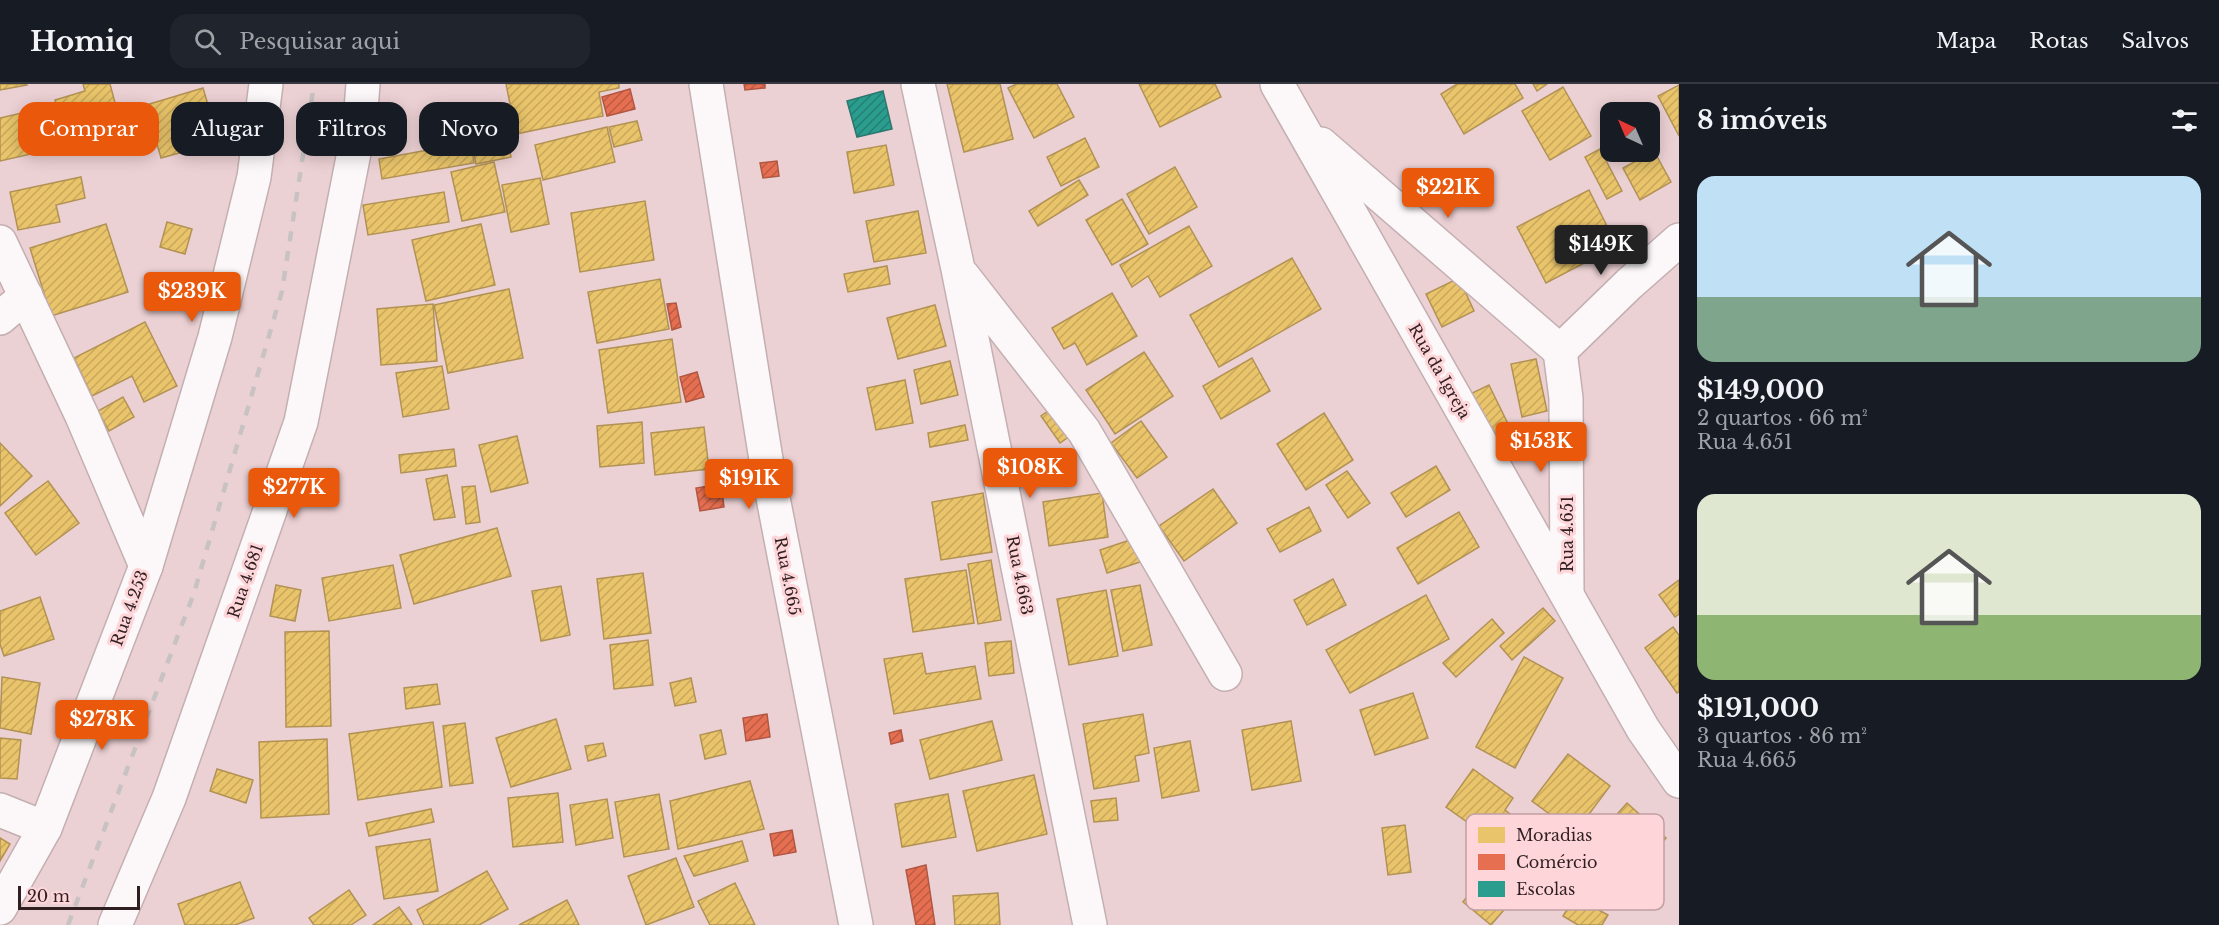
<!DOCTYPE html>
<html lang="pt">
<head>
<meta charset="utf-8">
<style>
	:root { --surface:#171b24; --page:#20242c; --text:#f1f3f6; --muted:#9ea1a6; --line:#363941; --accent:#ea580c }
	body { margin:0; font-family:"Libre Baskerville",serif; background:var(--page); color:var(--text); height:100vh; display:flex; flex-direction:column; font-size:22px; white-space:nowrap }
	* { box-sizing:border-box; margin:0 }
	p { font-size:20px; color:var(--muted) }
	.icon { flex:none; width:33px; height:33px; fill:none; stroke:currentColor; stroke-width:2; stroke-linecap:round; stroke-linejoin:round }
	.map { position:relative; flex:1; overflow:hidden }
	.drawer { display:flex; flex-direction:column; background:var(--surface); width:540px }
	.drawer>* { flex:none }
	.top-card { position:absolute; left:18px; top:18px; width:570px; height:54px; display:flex; gap:12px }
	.needle { width:39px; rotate:316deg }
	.buttons { position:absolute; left:1600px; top:18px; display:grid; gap:12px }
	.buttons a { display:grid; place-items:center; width:60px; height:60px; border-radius:12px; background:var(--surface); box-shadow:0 3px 15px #0003; font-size:30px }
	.scale { position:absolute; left:18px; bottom:15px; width:122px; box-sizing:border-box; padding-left:6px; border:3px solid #301f21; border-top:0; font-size:16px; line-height:21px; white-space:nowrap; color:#301f21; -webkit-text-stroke:4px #fed6da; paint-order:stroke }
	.price { position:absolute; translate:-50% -51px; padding:0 14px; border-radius:6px; background:var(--accent); color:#fff; font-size:20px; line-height:39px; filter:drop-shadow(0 2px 3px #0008) }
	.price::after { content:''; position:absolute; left:50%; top:36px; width:18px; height:14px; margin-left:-9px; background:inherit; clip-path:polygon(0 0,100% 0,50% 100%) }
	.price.on { background:#222; color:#fff }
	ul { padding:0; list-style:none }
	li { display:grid; align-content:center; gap:12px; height:318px; padding:0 18px }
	li span { display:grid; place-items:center; height:186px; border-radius:18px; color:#555 }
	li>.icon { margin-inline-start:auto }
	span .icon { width:108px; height:108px; fill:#fffc; stroke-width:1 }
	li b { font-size:26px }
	h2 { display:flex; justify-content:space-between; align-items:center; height:72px; padding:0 18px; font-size:26px }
	.chip { padding:0 21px; border-radius:18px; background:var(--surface); box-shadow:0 3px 15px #0003; font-size:21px; line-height:54px }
	.chip.on { background:var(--accent); color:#fff }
	header { display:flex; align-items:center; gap:36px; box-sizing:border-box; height:84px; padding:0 30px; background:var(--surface); border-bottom:2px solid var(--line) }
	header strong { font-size:28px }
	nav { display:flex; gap:33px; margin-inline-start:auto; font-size:21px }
	.search { width:420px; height:54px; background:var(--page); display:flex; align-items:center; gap:15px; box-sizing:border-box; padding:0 21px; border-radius:18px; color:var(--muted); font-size:22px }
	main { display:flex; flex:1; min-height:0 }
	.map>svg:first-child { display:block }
	.homes { fill:url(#homes-hatch); stroke:#b29254; stroke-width:1.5 }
	.shops { fill:url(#shops-hatch); stroke:#b05743; stroke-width:1.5 }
	.schools { fill:url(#schools-hatch); stroke:#2c776e; stroke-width:1.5 }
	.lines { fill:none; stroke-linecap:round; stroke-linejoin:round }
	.street-casing { stroke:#c3afb1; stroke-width:36 }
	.street { stroke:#fcf8f9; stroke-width:33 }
	.rail { stroke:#c8c2c2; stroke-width:4.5; stroke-dasharray:10 10; stroke-linecap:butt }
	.labels { text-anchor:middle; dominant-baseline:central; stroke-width:6; stroke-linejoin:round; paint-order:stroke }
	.street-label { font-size:16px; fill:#301f21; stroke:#fed6da }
	.key { fill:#fed6da; stroke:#c09fa2; stroke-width:1.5 }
	.key-label { font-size:16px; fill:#301f21 }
</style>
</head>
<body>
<header>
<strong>Homiq</strong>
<div class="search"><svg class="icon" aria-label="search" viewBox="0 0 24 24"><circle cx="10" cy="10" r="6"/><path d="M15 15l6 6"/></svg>Pesquisar aqui</div>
<nav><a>Mapa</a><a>Rotas</a><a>Salvos</a></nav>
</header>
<main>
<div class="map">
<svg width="1679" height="841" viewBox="0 0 1679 841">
	<defs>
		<pattern id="homes-hatch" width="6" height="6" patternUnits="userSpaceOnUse" patternTransform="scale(1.5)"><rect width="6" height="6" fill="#e9c46a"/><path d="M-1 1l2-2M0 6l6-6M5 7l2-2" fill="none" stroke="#c8a85c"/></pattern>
		<pattern id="shops-hatch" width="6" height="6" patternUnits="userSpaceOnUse" patternTransform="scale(1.5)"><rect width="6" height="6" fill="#e76f51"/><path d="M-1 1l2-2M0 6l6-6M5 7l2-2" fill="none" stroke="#bc5b43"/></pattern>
		<pattern id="schools-hatch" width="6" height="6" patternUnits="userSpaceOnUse" patternTransform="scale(1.5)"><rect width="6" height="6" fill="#2a9d8f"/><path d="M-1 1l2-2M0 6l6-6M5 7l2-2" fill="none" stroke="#247f74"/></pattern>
	</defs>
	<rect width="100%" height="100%" fill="#ecd1d4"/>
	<g class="homes">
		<path d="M0,0H26L27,1L0,6Z"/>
		<path d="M83,0H110L126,60L100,67L97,54L67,62L55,16L85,7Z"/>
		<path d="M506,0H619V4L599,8L603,32L516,50Z"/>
		<path d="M947,0H1000L1013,55L964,68Z"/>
		<path d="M1016,0H1057L1074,33L1034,54L1008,4Z"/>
		<path d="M1139,0H1215L1221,13L1160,43Z"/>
		<path d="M1457,0H1515L1523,14L1464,50L1441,10Z"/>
		<path d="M1533,0H1547L1537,7Z"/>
		<path d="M1679,1V52L1658,12Z"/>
		<path d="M1563,3L1591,52L1550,76L1522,27Z"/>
		<path d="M203,4L219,58L161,74L146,21Z"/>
		<path d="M44,24L53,65L0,77V34Z"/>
		<path d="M637,37L642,56L614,63L609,43Z"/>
		<path d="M607,43L615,78L543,96L535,61Z"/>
		<path d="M507,53L511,73L476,80L472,60Z"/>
		<path d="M1085,54L1099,83L1061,102L1047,73Z"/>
		<path d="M471,58L474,79L382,95L379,75Z"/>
		<path d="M886,61L894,101L854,109L847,68Z"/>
		<path d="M1600,65L1622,107L1607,115L1585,73Z"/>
		<path d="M1654,67L1671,98L1640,116L1623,84Z"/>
		<path d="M494,78L505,128L462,137L451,88Z"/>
		<path d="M1175,83L1197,123L1149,150L1127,110Z"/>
		<path d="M81,93L85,114L56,121L60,138L18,146L10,108Z"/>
		<path d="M540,94L549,140L511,148L502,101Z"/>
		<path d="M1079,96L1088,111L1038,142L1029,127Z"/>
		<path d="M1589,106L1617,162L1546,199L1517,143Z"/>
		<path d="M444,108L449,138L368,151L363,121Z"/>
		<path d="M1122,115L1148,160L1112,181L1086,136Z"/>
		<path d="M645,117L654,176L580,188L571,129Z"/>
		<path d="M918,127L926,169L874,178L866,137Z"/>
		<path d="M167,138L192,145L185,170L160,163Z"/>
		<path d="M106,140L128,208L51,232L30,164Z"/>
		<path d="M481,140L495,201L426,217L412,156Z"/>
		<path d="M1189,142L1212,182L1160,213L1148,192L1132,203L1120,181Z"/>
		<path d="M1292,174L1321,225L1219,283L1190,231Z"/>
		<path d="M887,182L890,200L848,208L844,190Z"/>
		<path d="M1459,194L1474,227L1442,243L1426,210Z"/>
		<path d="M660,195L669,245L597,259L588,208Z"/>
		<path d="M509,205L523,274L448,289L434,221Z"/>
		<path d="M1112,209L1137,252L1087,281L1075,259L1064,265L1052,244Z"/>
		<path d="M433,220L437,277L381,281L377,225Z"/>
		<path d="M935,221L946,262L898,275L887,234Z"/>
		<path d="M145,238L177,302L144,318L132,292L92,312L74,274Z"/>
		<path d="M672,255L681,318L608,329L599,266Z"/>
		<path d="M1144,268L1173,312L1115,350L1086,306Z"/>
		<path d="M1252,274L1270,307L1221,335L1203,302Z"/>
		<path d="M1536,275L1547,327L1522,333L1511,280Z"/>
		<path d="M950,277L958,311L921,320L914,286Z"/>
		<path d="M442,282L449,325L403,333L396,289Z"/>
		<path d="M905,296L913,339L876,346L867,304Z"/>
		<path d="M1489,301L1511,346L1492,356L1470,310Z"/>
		<path d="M123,313L134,333L109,347L98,327Z"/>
		<path d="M1055,322L1074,349L1060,359L1041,332Z"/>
		<path d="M1324,329L1353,376L1306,406L1277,360Z"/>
		<path d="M1141,337L1167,373L1137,394L1111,359Z"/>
		<path d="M642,338L644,379L600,383L597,342Z"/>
		<path d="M965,341L968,356L930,363L928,349Z"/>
		<path d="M704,343L709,385L655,391L651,349Z"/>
		<path d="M517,352L528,399L491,408L479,361Z"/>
		<path d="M0,359L32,392L0,422Z"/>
		<path d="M454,365L456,382L401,389L399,371Z"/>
		<path d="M1436,382L1450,406L1406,433L1391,409Z"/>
		<path d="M1347,387L1370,419L1348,434L1326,401Z"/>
		<path d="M447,391L455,433L434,436L426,395Z"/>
		<path d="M48,397L79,439L36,471L5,429Z"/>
		<path d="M475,402L480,438L466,440L462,403Z"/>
		<path d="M1213,405L1237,439L1184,477L1159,442Z"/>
		<path d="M983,409L992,468L941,476L932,418Z"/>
		<path d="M1102,409L1108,453L1049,462L1043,418Z"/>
		<path d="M1309,423L1321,447L1280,468L1267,445Z"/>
		<path d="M1459,428L1479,463L1418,500L1397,464Z"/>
		<path d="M497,444L511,492L414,520L400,471Z"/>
		<path d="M1133,455L1140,478L1107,489L1100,466Z"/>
		<path d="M991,476L1001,536L978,540L968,480Z"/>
		<path d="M393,481L401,524L329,537L322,494Z"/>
		<path d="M966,486L974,539L913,548L905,495Z"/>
		<path d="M643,489L651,549L604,555L597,495Z"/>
		<path d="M1333,495L1346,521L1307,541L1294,516Z"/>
		<path d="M1679,496V530L1675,533L1659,511Z"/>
		<path d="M276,501L301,506L295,537L270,532Z"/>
		<path d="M1140,501L1152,561L1123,567L1111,506Z"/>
		<path d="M561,502L570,551L541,557L532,507Z"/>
		<path d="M1106,506L1118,572L1069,581L1057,515Z"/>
		<path d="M1426,511L1449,555L1350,609L1326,566Z"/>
		<path d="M40,513L54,555L4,572L0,560V527Z"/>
		<path d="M1543,524L1555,537L1512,576L1500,562Z"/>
		<path d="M1492,535L1504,549L1456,593L1443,579Z"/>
		<path d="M1673,543L1679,551V608L1677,609L1645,564Z"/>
		<path d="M329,547L331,642L286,643L285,548Z"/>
		<path d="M648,556L653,601L614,605L610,561Z"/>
		<path d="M1011,557L1014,589L989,592L985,559Z"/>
		<path d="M922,569L926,590L975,582L981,615L894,630L884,575Z"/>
		<path d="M1524,573L1563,594L1515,684L1476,663Z"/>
		<path d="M2,593L40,599L31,650L0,644Z"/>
		<path d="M691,594L696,618L675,622L670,599Z"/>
		<path d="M437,600L440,620L406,625L404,604Z"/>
		<path d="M1413,609L1428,654L1375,671L1360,626Z"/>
		<path d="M1143,630L1149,669L1135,672L1139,697L1094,705L1083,640Z"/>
		<path d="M556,635L571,685L511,703L496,654Z"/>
		<path d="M992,637L1002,676L930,695L920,656Z"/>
		<path d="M1291,637L1301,697L1252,706L1242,646Z"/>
		<path d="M433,638L442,703L358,716L349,650Z"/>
		<path d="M465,639L473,699L450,702L443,642Z"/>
		<path d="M721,646L726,670L705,675L700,651Z"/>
		<path d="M0,654L21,656L17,695L0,694Z"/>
		<path d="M327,655L329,730L261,734L259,658Z"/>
		<path d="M1190,657L1199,707L1162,714L1154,664Z"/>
		<path d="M603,659L606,672L588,677L585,662Z"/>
		<path d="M1568,670L1610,702L1575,749L1532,717Z"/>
		<path d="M217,685L253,696L246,719L210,707Z"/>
		<path d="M1473,685L1513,714L1505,726L1523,740L1505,765L1446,723Z"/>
		<path d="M1034,691L1047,750L977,767L963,707Z"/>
		<path d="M750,697L764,745L678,765L670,717Z"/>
		<path d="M558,709L563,758L513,763L508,714Z"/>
		<path d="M659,710L669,765L624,773L615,718Z"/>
		<path d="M948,710L956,753L902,763L895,720Z"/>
		<path d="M1116,714L1118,736L1094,738L1091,717Z"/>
		<path d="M607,715L613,754L576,761L570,721Z"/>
		<path d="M1627,719L1666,754L1627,799L1587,764Z"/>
		<path d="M431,725L434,738L369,752L366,739Z"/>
		<path d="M1405,741L1411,788L1388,791L1382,744Z"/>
		<path d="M0,754L10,760L0,777Z"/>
		<path d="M430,755L438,807L384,815L376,763Z"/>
		<path d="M742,757L748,777L694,792L684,772Z"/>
		<path d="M676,774L694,823L646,841L628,792Z"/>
		<path d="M487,787L508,825L479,841H424L417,826Z"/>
		<path d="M1480,796L1509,820L1491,841L1463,818Z"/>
		<path d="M240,798L254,834L235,841H185L178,820Z"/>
		<path d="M735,799L755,841H710L698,817Z"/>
		<path d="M349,806L366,831L351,841H314L309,834Z"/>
		<path d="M998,809L1000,841H955L953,812Z"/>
		<path d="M1575,813L1608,831L1602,841H1578L1563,832Z"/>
		<path d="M567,816L579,841H519Z"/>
		<path d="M399,823L412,841H373Z"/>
	</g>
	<g class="shops">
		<path d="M744,0H765V4L745,6Z"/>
		<path d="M630,5L635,25L607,32L602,13Z"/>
		<path d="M777,77L779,92L763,94L760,79Z"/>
		<path d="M676,219L681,243L672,246L667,220Z"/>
		<path d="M697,288L704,313L686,318L680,293Z"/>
		<path d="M721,400L724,423L700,427L696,404Z"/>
		<path d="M767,630L770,653L746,657L743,634Z"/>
		<path d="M901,646L903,657L891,660L889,649Z"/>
		<path d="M792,746L796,768L774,772L770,750Z"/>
		<path d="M926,781L935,841H916L906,786Z"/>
	</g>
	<path class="schools" d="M883,7L892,45L857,53L847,17Z"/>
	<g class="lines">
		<g class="street-casing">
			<g id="street">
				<path d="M706,0L768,388L856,841"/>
				<path d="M918,0L958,185L1090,841"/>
				<path d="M1277,0L1643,645L1679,697"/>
				<path d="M1321,60L1560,267"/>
				<path d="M0,158L82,332L146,482"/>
				<path d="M963,192L1084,347L1225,590"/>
				<path d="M0,234L26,212"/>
				<path d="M1560,267L1566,314L1567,508"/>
				<path d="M1560,267L1629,200L1679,156"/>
				<path d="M0,726L45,744"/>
				<path d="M0,824L45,744L146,482L215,253L254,93L266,0"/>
				<path d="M115,841L169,714L301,338L360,38L363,0"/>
			</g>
		</g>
		<use href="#street" class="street"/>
		<path class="rail" d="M68,841L194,509L282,207L314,0"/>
	</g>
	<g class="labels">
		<g class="street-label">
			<text transform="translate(1440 287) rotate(60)">Rua da Igreja</text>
			<text transform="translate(1567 450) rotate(-90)">Rua 4.651</text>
			<text transform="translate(1020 491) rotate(79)">Rua 4.663</text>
			<text transform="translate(788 492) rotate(79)">Rua 4.665</text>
			<text transform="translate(245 497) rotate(-71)">Rua 4.681</text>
			<text transform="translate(129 524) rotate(-70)">Rua 4.253</text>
		</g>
	</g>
	<rect x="1466" y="730" width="198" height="96" rx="9" class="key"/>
	<rect x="1478" y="743" width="27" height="16" fill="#e9c46a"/>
	<rect x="1478" y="770" width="27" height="16" fill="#e76f51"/>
	<rect x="1478" y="797" width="27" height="16" fill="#2a9d8f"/>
	<g class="key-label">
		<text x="1516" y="757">Moradias</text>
		<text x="1516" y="784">Comércio</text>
		<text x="1516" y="811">Escolas</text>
	</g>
</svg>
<div class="buttons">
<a><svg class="needle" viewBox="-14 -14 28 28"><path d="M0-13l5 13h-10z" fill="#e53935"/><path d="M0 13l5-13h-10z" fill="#9ea1a6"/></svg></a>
</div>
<div class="scale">20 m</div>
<b class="price" style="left:1448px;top:135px">$221K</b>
<b class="price on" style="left:1601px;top:192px">$149K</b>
<b class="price" style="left:192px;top:239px">$239K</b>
<b class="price" style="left:1541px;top:389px">$153K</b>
<b class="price" style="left:1030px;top:415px">$108K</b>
<b class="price" style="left:749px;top:426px">$191K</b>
<b class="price" style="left:294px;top:435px">$277K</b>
<b class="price" style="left:102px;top:667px">$278K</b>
<div class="top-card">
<a class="chip on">Comprar</a>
<a class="chip">Alugar</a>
<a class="chip">Filtros</a>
<a class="chip">Novo</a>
</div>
</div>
<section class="drawer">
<h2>8 imóveis<svg class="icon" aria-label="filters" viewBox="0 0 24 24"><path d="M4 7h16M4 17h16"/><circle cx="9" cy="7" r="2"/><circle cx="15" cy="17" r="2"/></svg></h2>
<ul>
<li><span style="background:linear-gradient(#bfe0f5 65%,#7fa58c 0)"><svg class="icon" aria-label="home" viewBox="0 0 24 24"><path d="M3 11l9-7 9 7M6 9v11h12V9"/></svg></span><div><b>$149,000</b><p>2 quartos · 66 m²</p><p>Rua 4.651</p></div></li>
<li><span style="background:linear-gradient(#dfe7d0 65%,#8fb573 0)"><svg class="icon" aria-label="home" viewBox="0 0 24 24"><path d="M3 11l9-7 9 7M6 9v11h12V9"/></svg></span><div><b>$191,000</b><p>3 quartos · 86 m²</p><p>Rua 4.665</p></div></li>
</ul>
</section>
</main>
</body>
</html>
